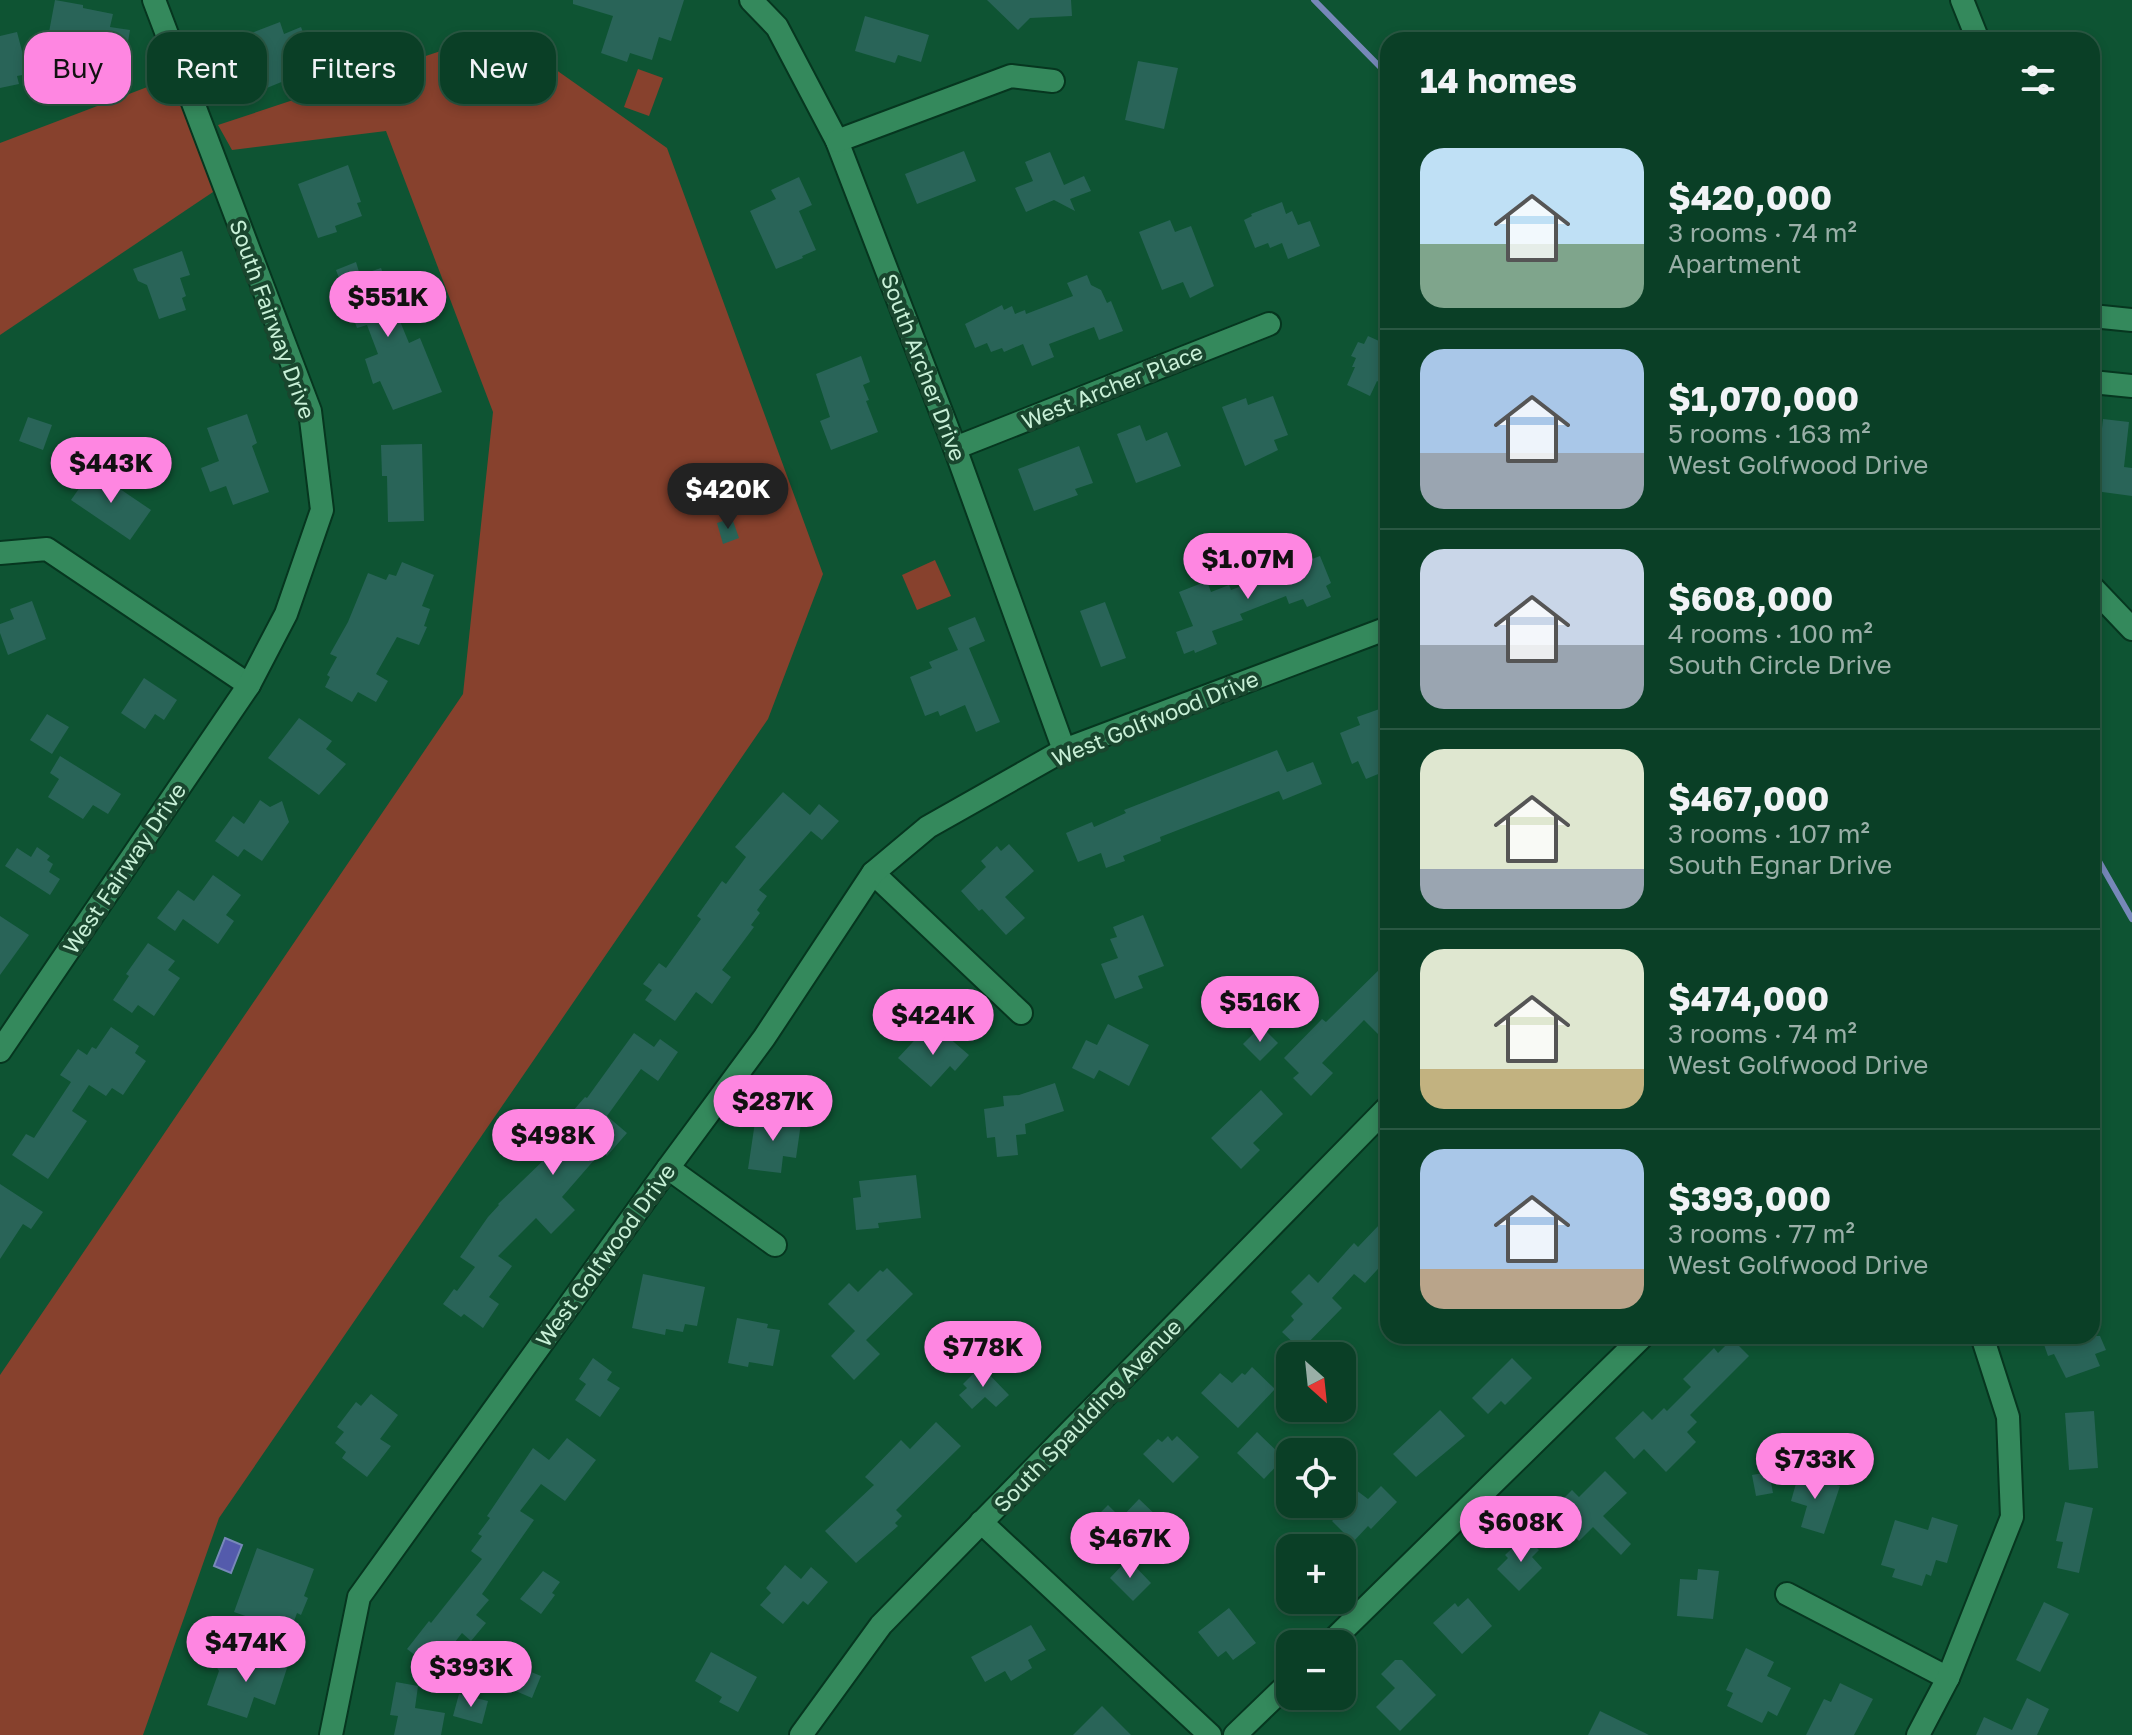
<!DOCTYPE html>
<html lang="en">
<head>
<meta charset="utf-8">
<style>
	:root { --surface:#0a3f26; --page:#13462e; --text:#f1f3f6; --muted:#99afa7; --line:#2a5843; --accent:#fe86e1 }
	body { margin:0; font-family:"Golos Text",sans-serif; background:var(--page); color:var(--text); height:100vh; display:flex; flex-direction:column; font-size:30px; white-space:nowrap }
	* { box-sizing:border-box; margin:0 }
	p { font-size:26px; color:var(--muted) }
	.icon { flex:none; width:44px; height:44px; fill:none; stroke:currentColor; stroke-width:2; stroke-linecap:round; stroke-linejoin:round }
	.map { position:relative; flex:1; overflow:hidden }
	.details { position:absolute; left:1380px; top:32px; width:720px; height:1312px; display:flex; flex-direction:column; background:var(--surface); border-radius:24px; box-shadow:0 4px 12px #0003,0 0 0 2px var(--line) }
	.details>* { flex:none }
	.top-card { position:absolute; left:24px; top:32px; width:760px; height:72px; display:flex; gap:16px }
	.needle { width:52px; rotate:153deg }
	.tools { position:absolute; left:1276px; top:1342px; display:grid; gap:16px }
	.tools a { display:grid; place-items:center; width:80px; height:80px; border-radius:16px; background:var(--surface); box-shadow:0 4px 12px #0003,0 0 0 2px var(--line); font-size:40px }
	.price { position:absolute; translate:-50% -68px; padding:0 18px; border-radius:28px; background:var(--accent); color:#111; font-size:26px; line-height:52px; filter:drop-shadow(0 2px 4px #0008) }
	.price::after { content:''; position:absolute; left:50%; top:48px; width:24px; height:18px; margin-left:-12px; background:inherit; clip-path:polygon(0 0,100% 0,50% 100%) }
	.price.current { background:#222; color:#fff }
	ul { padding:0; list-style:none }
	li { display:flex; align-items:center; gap:24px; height:200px; padding:0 40px }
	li+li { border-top:2px solid var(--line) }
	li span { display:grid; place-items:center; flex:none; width:224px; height:160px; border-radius:24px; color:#555 }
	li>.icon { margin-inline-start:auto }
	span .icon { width:96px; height:96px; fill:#fffc; stroke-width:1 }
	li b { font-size:34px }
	h2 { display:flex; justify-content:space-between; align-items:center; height:96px; padding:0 40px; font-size:34px }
	.tag { padding:0 28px; border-radius:24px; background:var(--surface); box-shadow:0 4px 12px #0003,0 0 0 2px var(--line); font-size:28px; line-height:72px }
	.tag.current { background:var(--accent); color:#111 }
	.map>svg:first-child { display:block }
	.green { fill:#87412d }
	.water { fill:#545bac; stroke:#7788b9; stroke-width:2 }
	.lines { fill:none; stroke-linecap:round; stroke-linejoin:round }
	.stream { stroke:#7788b9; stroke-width:6 }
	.building { fill:#296458 }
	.minor-casing { stroke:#06361f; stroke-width:26 }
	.minor { stroke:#34895c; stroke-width:22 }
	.labels { text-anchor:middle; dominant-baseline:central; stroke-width:8; stroke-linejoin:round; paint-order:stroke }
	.street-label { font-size:22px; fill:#c8f0d7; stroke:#19462e }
</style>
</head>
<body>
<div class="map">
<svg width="2132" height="1735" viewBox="0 0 2132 1735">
	<rect width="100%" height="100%" fill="#0e5433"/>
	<g class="green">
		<path d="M501,31L667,148L823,574L768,719L219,1518L143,1735H0V1375L463,694L493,412L386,131L232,150L218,125Z"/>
		<path d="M638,69L663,78L649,116L624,107Z"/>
		<path d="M171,78L216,190L0,335V143Z"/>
		<path d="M935,560L951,596L917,610L902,575Z"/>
	</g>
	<path class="water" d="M225,1538L242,1545L231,1573L214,1566Z"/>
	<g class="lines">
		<g class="stream">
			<path d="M1314,0L1388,75"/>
			<path d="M2092,849L2132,919"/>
		</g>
	</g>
	<g class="building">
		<path d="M55,0L83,5V8L113,14L110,27L130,30L123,72L110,70L108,80L65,72L67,63L44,59Z"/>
		<path d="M573,0H684L671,41L659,37L652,60L630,53L627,62L601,53L613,16L573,4Z"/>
		<path d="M987,0H1071L1072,16L1030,18L1018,30Z"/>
		<path d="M865,16L929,35L921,62L898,55L895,63L855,51Z"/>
		<path d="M280,22L284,34L301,27L307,43L291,50L301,74L247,96L238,74L253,68L247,53L252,51L249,45L253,43L249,34Z"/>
		<path d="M17,32L28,74L17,76L19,84L0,88V36Z"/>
		<path d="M1138,61L1178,68L1164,129L1125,120Z"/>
		<path d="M964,151L976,181L917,204L905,174Z"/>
		<path d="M1050,152L1064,185L1084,176L1091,191L1070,199L1075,211L1054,200L1026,212L1015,188L1033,181L1025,162Z"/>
		<path d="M348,165L361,202L357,203L362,216L335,226L337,232L318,238L298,184Z"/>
		<path d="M799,177L812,205L799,211L816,250L802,256L803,258L776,269L750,211L776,199L771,190Z"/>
		<path d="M1282,202L1286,214L1292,211L1298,225L1310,221L1320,246L1288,259L1282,243L1270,248L1268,243L1255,248L1244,220L1252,216L1251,214Z"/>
		<path d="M1170,220L1175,232L1191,226L1214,286L1190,298L1183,282L1162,290L1139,232Z"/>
		<path d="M182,251L190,275L180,278L186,296L182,298L186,310L159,319L147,285L138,281L133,269Z"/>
		<path d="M356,262L360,275L381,268L390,292L395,290L403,312L397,314L409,343L420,338L442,392L393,410L380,381L373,384L365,359L378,354L367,325L357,328L336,270Z"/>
		<path d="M1087,275L1091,285L1101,290L1107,303L1111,301L1123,331L1099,340L1094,327L1049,344L1054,357L1032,366L1023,344L1004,352L1002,348L991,352L987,343L975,348L965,324L1002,305L1004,310L1012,306L1015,314L1025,310L1026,314L1073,296L1067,283Z"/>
		<path d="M1368,336L1388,345V387L1377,381L1370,396L1347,385L1355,367H1352L1356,358L1351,356L1358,342L1364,344Z"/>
		<path d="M861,356L870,382L863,385L869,400L866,401L878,432L831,450L820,421L830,417L816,374Z"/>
		<path d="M1273,396L1288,435L1274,440L1278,450L1245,466L1222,407L1246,398L1248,405Z"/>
		<path d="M247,414L257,443L252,446L269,492L233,505L226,486L210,492L201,468L219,461L207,428Z"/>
		<path d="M28,417L52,425L43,450L19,441Z"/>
		<path d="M2103,419L2129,422L2124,467L2132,468V496L2095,491Z"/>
		<path d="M1140,425L1146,441L1167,432L1181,466L1136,483L1117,434Z"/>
		<path d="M422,444L424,521L388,522L387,476H382L381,445Z"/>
		<path d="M1079,446L1093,483L1075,489L1078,495L1034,511L1018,469Z"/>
		<path d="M92,470L151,510L130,540L71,500Z"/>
		<path d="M732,518L739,538L723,544L717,523Z"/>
		<path d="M1320,556L1331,583L1326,586L1331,597L1307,607L1303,599L1289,604L1286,596L1240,614L1243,620L1212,631L1217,644L1195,653L1194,650L1184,654L1176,632L1193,626L1179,592L1207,581L1211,592L1229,585L1231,590Z"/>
		<path d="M402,562L434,575L422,606L430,609L424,626L427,627L419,645L397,637L376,674L388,681L376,702L358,692L352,702L325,687L330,677L327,675L337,657L330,654L348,622L368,573L386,580L389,574L396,576Z"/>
		<path d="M32,601L46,639L8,655L0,633V624L14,619L10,609Z"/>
		<path d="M1105,602L1126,658L1101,667L1080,611Z"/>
		<path d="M975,617L985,641L969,648L1000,722L976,732L965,705L940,716L938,711L925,716L910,677L932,668L929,662L958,650L948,628Z"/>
		<path d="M144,678L177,700L164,720L155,714L145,729L121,713Z"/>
		<path d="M1388,706V770L1366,779L1358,761L1352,764L1340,733L1360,725L1357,717Z"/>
		<path d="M47,714L69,727L52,754L30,740Z"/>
		<path d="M299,718L332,741L326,749L346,764L319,795L268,758Z"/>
		<path d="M1277,750L1287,772L1313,762L1322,784L1283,800L1279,791L1160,837L1161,841L1123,856L1125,861L1106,868L1101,853L1078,862L1066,833L1092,822L1094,827L1126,813L1124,810Z"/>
		<path d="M60,756L121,794L108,814L93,805L83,819L48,797L59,779L50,773Z"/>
		<path d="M783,792L810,815L819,804L839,821L822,840L811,831L759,890L767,896L757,910L760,913L751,925L754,927L722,970L731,977L712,1004L696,992L675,1021L645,1000L652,990L643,984L659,963L666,968L701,919L697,916L722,881L726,884L746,857L735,847Z"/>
		<path d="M260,800L270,807L282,801L289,822L262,861L244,849L238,857L215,841L233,816L244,824Z"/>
		<path d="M1009,844L1034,871L1005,897L1025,918L1006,935L982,909L979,911L961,891L986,867L981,861L997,846L1001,851Z"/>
		<path d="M37,847L50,856L47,860L53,864L49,872L60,879L50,895L5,866L17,848L31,857Z"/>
		<path d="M213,875L241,895L226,915L234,921L218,944L183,919L175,931L157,918L178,890L194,901Z"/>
		<path d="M1143,915L1164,966L1138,976L1143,988L1115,999L1101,964L1118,958L1110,939L1117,937L1113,927Z"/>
		<path d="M0,916L29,935L0,975Z"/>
		<path d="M148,943L175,961L168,970L180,978L154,1016L138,1005L132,1013L113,1000L129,976L126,974Z"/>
		<path d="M1388,961V1026L1379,1035L1364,1020L1322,1063L1333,1073L1311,1096L1293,1078L1299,1073L1284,1058L1322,1019L1326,1022Z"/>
		<path d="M1108,1024L1149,1045L1129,1086L1099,1070L1094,1079L1072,1068L1086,1040L1097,1045Z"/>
		<path d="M1261,1026L1278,1043L1260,1061L1243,1044Z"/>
		<path d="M111,1027L139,1046L135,1053L146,1061L123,1095L112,1088L106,1096L89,1085L72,1111L87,1121L48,1179L12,1155L26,1134L34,1138L71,1082L60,1075L78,1049L87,1055L92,1047L96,1049Z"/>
		<path d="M925,1029L935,1039L938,1036L945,1041L948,1037L969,1055L955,1071L950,1066L931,1087L898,1058Z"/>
		<path d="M634,1033L654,1047L660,1039L678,1052L658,1081L641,1069L607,1116L627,1133L607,1156L602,1151L562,1197L575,1210L551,1234L536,1218L498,1256L512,1266L489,1297L499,1304L483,1328L464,1314L461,1317L443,1304L454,1289L457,1291L475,1267L460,1257L488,1217L499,1205L498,1204L548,1156L540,1149L585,1097L587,1098Z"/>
		<path d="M1055,1083L1064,1111L1025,1124L1026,1134L1016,1135L1018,1155L997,1157L995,1137L987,1138L984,1109L1004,1106L1003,1096L1019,1095Z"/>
		<path d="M1261,1090L1283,1114L1253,1143L1260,1150L1241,1169L1211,1138Z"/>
		<path d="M763,1113L801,1123L796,1158L783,1156L781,1173L748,1169L755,1122L761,1123Z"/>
		<path d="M916,1175L921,1218L878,1223L879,1228L856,1230L853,1198L861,1197L859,1181Z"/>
		<path d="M0,1184L43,1212L31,1229L23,1224L0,1259Z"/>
		<path d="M1380,1224L1388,1231V1258L1365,1283L1354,1274L1332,1298L1342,1308L1301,1350L1282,1332L1294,1320L1291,1316L1303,1304L1291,1292L1309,1274L1318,1283L1354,1243L1358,1247Z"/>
		<path d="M887,1268L913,1294L866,1340L880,1354L854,1380L831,1356L855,1331L828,1304L849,1283L858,1292L880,1270L883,1272Z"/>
		<path d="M643,1274L705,1287L697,1326L685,1324L683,1332L666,1329L665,1335L632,1328Z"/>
		<path d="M737,1318L768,1324L767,1328L780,1330L773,1366L749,1362L748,1367L728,1363Z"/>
		<path d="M2041,1336H2100L2106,1350L2095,1354L2100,1366L2066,1378L2054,1354L2048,1356Z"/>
		<path d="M1732,1339L1749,1356L1690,1415L1697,1422L1687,1432L1696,1442L1666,1472L1644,1449L1634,1459L1615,1438L1643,1411L1652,1420L1664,1408L1667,1411L1691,1387L1683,1379L1714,1348L1718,1353Z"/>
		<path d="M593,1358L612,1372L607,1380L620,1388L600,1417L575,1400L586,1384L579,1379Z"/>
		<path d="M1512,1358L1532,1378L1505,1405L1501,1401L1488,1414L1472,1398Z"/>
		<path d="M981,1366L1009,1395L996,1407L985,1397L972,1409L959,1395L967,1388L963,1384Z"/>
		<path d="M1252,1367L1275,1389L1238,1428L1201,1393L1220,1373L1232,1383L1242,1373L1245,1375Z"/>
		<path d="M371,1394L398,1415L380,1439L391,1446L367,1477L342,1458L346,1452L335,1443L344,1432L337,1427L356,1402L361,1406Z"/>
		<path d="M1440,1410L1465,1436L1416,1477L1393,1454Z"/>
		<path d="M2094,1411L2098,1468L2069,1470L2065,1413Z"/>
		<path d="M936,1422L961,1446L896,1510L902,1516L895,1523L898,1526L856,1563L825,1531L874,1485L865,1477L901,1440L910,1449Z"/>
		<path d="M1257,1432L1284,1458L1264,1479L1237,1453Z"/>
		<path d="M1168,1436L1172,1441L1177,1436L1199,1457L1173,1483L1143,1454L1158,1439L1162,1442Z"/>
		<path d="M567,1438L596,1460L565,1501L541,1484L520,1511L534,1520L482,1594L489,1600L476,1615L486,1623L471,1641L462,1633L451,1647L447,1644L429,1666L407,1649L429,1621L431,1623L482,1559L471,1551L482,1536L478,1534L490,1518L487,1516L533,1448L549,1460Z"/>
		<path d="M1605,1471L1627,1493L1603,1516L1631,1544L1621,1555L1593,1527L1579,1541L1550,1512L1572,1490L1579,1497Z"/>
		<path d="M1769,1472L1773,1493L1756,1496L1752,1475Z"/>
		<path d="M1799,1473L1840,1486L1824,1534L1801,1527L1807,1506L1791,1501Z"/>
		<path d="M1381,1486L1397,1502L1371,1529L1368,1526L1353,1542L1332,1521L1345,1508L1341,1504L1342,1497L1352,1487L1368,1499Z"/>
		<path d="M1139,1499L1161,1520L1129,1554L1093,1520L1108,1505L1121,1518Z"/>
		<path d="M2065,1502L2093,1508L2079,1573L2057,1568L2063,1542L2056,1541Z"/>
		<path d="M1932,1517L1958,1525L1947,1563L1936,1560L1931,1576L1926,1574L1922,1586L1892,1577L1895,1569L1881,1565L1895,1520L1928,1530Z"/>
		<path d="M1525,1536L1539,1550L1532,1557L1542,1568L1519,1591L1497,1569L1508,1558L1505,1555Z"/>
		<path d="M257,1548L314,1569L304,1596L308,1598L301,1615L297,1613L290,1632L234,1612Z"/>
		<path d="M1128,1559L1151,1583L1133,1601L1110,1578Z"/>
		<path d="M785,1565L801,1579L811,1567L828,1582L808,1605L803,1601L783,1624L760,1605L771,1593L766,1588Z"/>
		<path d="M1698,1569L1719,1571L1713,1619L1677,1616L1680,1579L1697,1580Z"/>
		<path d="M543,1571L560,1582L552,1593L555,1595L541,1614L520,1599Z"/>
		<path d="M1468,1598L1492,1626L1462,1654L1433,1623L1455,1603L1458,1607Z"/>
		<path d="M2044,1602L2069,1614L2040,1672L2016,1660Z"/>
		<path d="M1229,1608L1256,1643L1233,1660L1226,1651L1218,1657L1198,1632Z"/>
		<path d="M1031,1625L1046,1650L1028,1660L1032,1668L1011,1681L1005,1671L985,1682L971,1657Z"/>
		<path d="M1746,1648L1774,1662L1767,1676L1791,1688L1777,1716L1768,1711L1762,1723L1727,1706L1733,1693L1726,1690Z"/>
		<path d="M711,1652L757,1677L738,1712L719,1702L722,1697L695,1681Z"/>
		<path d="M226,1654L257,1665L260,1656L288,1665L275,1705L254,1697L247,1718L207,1705L219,1671L216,1666L219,1659Z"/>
		<path d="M1395,1660H1402L1436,1695L1400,1731L1376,1707L1395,1688L1381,1674Z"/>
		<path d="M514,1665L541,1676L532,1698L506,1687Z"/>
		<path d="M396,1682L418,1686L415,1708L445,1713L441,1735H394L398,1716L390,1715Z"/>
		<path d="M1840,1683L1873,1699L1854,1735H1806L1824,1699L1831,1702Z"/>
		<path d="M459,1694L488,1701L482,1724L453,1716Z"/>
		<path d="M2027,1698L2049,1709L2037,1735H1976L1984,1717L2012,1730Z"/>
		<path d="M1102,1706L1131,1735H1073Z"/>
		<path d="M1600,1711L1649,1735H1588Z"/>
	</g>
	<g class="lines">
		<g class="minor-casing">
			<g id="minor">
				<path d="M751,0L777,27L837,141L955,448L1064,750"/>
				<path d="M1962,0L1978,40"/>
				<path d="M837,141L1011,76L1053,81"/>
				<path d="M2092,316L2132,320"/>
				<path d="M2092,382L2132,386"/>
				<path d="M955,448L1269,324"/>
				<path d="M0,553L47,549L249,685"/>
				<path d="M2092,587L2132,629"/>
				<path d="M873,873L1021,1013"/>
				<path d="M0,1051L249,685L286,614L322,510L310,411L154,0"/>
				<path d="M668,1168L775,1245"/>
				<path d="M981,1522L1210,1735"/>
				<path d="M1787,1594L1948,1678"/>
				<path d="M1329,1644L1643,1336"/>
				<path d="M331,1735L359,1597L668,1168L764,1038L873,873L928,827L1064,750L1388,628"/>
				<path d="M801,1735L881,1625L1388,1107"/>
				<path d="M1235,1735L1290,1682"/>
				<path d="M1918,1735L1948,1678L2012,1517L2008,1417L1982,1336"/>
			</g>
		</g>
		<use href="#minor" class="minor"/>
	</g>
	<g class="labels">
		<g class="street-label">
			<text transform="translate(273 319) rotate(70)">South Fairway Drive</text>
			<text transform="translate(924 367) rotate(69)">South Archer Drive</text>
			<text transform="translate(1112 386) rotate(-22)">West Archer Place</text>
			<text transform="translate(1155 718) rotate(-22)">West Golfwood Drive</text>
			<text transform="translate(124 868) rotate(-56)">West Fairway Drive</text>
			<text transform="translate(605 1255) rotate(-54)">West Golfwood Drive</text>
			<text transform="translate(1087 1415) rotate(-46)">South Spaulding Avenue</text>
		</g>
	</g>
</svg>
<div class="tools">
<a><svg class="needle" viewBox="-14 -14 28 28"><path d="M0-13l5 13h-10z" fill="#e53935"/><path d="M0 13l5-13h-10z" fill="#99afa7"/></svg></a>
<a><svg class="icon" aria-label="locate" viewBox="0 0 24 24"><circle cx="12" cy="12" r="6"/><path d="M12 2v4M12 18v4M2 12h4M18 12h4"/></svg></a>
<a>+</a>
<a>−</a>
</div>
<b class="price" style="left:388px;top:339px">$551K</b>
<b class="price" style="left:111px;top:505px">$443K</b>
<b class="price current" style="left:728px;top:531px">$420K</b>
<b class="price" style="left:1248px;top:601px">$1.07M</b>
<b class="price" style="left:1260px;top:1044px">$516K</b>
<b class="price" style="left:933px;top:1057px">$424K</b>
<b class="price" style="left:773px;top:1143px">$287K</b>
<b class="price" style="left:553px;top:1177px">$498K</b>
<b class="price" style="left:983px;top:1389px">$778K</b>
<b class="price" style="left:1815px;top:1501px">$733K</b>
<b class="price" style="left:1521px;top:1564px">$608K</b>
<b class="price" style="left:1130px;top:1580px">$467K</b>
<b class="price" style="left:246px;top:1684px">$474K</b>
<b class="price" style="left:471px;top:1709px">$393K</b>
<div class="top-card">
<a class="tag current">Buy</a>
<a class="tag">Rent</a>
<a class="tag">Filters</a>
<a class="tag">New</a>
</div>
<section class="details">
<h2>14 homes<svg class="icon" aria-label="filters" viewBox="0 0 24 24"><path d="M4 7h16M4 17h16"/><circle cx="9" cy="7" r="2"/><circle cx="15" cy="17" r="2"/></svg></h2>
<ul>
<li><span style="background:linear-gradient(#bfe0f5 60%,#7fa58c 0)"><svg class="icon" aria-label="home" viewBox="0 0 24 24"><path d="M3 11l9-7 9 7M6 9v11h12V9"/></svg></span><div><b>$420,000</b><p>3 rooms · 74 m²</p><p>Apartment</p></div></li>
<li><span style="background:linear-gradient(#a9c7e8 65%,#9aa5b1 0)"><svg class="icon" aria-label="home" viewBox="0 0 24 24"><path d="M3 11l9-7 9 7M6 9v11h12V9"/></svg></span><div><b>$1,070,000</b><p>5 rooms · 163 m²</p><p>West Golfwood Drive</p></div></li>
<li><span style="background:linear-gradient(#c9d6e8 60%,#9aa5b1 0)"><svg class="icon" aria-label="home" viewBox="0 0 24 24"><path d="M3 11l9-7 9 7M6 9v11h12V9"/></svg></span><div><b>$608,000</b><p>4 rooms · 100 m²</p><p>South Circle Drive</p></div></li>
<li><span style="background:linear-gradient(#dfe7d0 75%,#9aa5b1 0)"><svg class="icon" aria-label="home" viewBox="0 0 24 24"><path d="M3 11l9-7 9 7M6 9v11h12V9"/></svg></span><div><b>$467,000</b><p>3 rooms · 107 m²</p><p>South Egnar Drive</p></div></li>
<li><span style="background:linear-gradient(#dfe7d0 75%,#c2b280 0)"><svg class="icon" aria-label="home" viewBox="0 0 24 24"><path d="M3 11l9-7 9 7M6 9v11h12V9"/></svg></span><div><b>$474,000</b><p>3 rooms · 74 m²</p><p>West Golfwood Drive</p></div></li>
<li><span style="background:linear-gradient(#a9c7e8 75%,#b9a48a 0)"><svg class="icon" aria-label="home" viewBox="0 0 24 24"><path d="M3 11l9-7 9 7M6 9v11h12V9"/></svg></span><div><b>$393,000</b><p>3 rooms · 77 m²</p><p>West Golfwood Drive</p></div></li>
</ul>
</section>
</div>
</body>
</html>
